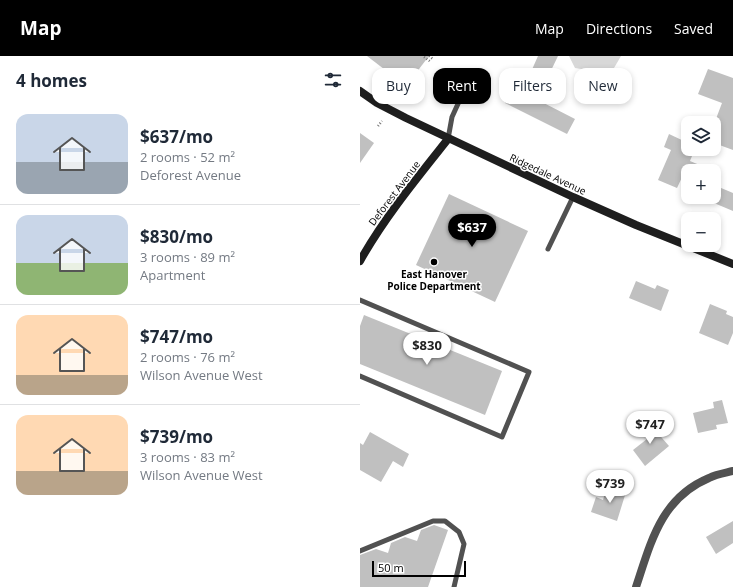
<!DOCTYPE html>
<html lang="en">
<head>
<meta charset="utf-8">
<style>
	:root { --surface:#fff; --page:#f6f6f7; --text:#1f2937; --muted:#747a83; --line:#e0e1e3; --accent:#000 }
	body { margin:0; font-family:"Open Sans",sans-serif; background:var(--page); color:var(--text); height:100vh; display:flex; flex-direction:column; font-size:15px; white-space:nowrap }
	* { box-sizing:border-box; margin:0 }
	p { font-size:13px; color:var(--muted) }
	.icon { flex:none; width:22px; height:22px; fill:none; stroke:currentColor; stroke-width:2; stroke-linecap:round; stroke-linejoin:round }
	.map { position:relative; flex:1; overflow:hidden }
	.panel { display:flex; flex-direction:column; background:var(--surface); width:360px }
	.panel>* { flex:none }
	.top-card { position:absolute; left:12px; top:12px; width:301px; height:36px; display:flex; gap:8px }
	.buttons { position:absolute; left:321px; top:60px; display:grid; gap:8px }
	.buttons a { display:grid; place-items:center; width:40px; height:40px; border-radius:8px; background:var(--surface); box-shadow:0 2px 6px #0003; font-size:20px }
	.scale { position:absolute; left:12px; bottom:10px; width:94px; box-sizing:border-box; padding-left:4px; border:2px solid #000; border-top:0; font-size:11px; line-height:14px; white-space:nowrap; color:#000; -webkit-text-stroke:3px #fff; paint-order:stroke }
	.price { position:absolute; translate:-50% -34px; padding:0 9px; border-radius:14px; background:#fff; color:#222; font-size:13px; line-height:26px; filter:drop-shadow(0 1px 2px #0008) }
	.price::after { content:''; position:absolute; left:50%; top:24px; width:12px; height:9px; margin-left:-6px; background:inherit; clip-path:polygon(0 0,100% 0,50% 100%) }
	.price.selected { background:var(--accent); color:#fff }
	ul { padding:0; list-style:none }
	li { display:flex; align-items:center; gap:12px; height:100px; padding:0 16px }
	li+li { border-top:1px solid var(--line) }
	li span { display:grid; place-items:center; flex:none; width:112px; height:80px; border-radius:12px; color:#555 }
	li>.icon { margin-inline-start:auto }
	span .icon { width:48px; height:48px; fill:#fffc; stroke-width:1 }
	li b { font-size:17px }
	h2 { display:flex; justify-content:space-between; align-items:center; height:48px; padding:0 16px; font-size:17px }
	.tag { padding:0 14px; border-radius:12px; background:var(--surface); box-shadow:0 2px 6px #0003; font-size:14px; line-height:36px }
	.tag.selected { background:var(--accent); color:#fff }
	header { display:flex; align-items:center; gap:24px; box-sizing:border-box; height:56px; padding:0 20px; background:var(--accent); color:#fff }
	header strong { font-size:19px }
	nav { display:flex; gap:22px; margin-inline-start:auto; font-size:14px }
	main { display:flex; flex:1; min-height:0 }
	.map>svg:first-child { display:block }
	.green { fill:#d8d8d8 }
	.building { fill:#c0c0c0 }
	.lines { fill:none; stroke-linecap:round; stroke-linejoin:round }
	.path { stroke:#737373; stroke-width:2.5; stroke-dasharray:1 2; stroke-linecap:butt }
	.lane { stroke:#515151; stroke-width:5 }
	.street { stroke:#515151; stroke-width:8 }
	.secondary { stroke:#1e1e1e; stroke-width:8 }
	.poi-dot { fill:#000; stroke:#fff; stroke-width:1.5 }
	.labels { text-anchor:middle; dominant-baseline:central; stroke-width:3; stroke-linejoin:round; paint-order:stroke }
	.street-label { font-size:10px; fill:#000; stroke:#fff }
	.poi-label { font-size:10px; font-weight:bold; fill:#000; stroke:#fff }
</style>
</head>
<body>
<header>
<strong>Map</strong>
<nav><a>Map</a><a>Directions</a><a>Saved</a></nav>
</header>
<main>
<section class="panel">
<h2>4 homes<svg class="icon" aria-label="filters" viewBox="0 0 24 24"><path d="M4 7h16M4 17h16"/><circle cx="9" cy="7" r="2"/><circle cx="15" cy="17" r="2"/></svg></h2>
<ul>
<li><span style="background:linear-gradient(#c9d6e8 60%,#9aa5b1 0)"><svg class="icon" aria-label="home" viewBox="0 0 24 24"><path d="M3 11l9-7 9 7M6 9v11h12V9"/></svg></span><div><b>$637/mo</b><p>2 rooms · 52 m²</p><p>Deforest Avenue</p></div></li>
<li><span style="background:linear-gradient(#c9d6e8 60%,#8fb573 0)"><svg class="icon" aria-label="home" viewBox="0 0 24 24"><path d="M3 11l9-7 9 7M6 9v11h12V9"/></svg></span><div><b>$830/mo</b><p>3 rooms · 89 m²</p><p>Apartment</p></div></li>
<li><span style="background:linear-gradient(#ffd9b3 75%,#b9a48a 0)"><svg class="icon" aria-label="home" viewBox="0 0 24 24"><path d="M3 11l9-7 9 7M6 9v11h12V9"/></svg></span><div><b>$747/mo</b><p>2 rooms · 76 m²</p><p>Wilson Avenue West</p></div></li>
<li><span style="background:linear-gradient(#ffd9b3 70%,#b9a48a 0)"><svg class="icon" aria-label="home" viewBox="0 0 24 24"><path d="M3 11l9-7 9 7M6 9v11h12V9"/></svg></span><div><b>$739/mo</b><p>3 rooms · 83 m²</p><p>Wilson Avenue West</p></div></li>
</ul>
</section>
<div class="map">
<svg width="373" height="531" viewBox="0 0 373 531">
	<rect width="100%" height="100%" fill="#fff"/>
	<path class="green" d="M209,0H261L247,24L234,15L215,12Z"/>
	<g class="building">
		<path d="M7,0H69L46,30Z"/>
		<path d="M178,0H198L186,25H185L176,43L215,63L207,78L145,47L152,32L163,38L172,19L170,18Z"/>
		<path d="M348,13L373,22V94L354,87V68L362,47L338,38Z"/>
		<path d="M0,77L14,87L0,107Z"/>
		<path d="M309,78L326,86L322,95L332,100L330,105L354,115H325L317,132L298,124L311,94L304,91Z"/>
		<path d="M354,129L373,137V155L354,147Z"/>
		<path d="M89,138L168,175L135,246L56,209Z"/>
		<path d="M276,225L295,233L297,229L309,234L301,255L269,242Z"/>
		<path d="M350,248L367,255L366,258L373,261V277L368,289L339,277Z"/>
		<path d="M4,259L142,315L125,359L0,308V270Z"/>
		<path d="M362,344L368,367L356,369L357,373L338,377L333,357L354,352L353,346Z"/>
		<path d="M288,366L309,390L285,410L273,394L287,383L279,374Z"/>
		<path d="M10,376L49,398L43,411L33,405L21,426L0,414V387L3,389Z"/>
		<path d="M247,430L266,436L257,465L231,456L236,441L243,444Z"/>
		<path d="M373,465V487L356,498L346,481Z"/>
		<path d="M74,469L88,474L68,531H0V499L16,493L28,497L31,487L45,481L57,485L61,474Z"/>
	</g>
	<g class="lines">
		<g class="path">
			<path d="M69,0L73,3"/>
			<path d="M64,1L71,6"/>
			<path d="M18,70L22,65"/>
		</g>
		<g class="lane">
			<path d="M88,83L92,61L102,39"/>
			<path d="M188,193L213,141"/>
			<path d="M0,244L169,316L142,381L0,320"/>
			<path d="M0,495L73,465H85L99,476L104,488L94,531"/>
		</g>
		<path class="street" d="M276,531C291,486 301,442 349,422C357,418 365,417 373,415"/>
		<g class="secondary">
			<path d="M0,35L17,47L46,62L213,141L276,169L373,208"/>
			<path d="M0,205C24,162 57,122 88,83"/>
		</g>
	</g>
	<circle class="poi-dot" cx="74" cy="206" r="4"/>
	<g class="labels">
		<g class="street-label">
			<text transform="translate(188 118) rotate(25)">Ridgedale Avenue</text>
			<text transform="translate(34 137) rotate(-53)">Deforest Avenue</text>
		</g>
		<g class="poi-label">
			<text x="74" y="218">East Hanover<tspan x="74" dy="12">Police Department</tspan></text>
		</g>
	</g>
</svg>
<div class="buttons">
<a><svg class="icon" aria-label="layers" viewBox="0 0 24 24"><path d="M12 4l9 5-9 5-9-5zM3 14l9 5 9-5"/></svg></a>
<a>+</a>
<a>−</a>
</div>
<div class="scale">50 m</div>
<b class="price selected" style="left:112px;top:192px">$637</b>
<b class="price" style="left:67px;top:310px">$830</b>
<b class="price" style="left:290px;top:389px">$747</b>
<b class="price" style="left:250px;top:448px">$739</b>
<div class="top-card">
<a class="tag">Buy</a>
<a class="tag selected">Rent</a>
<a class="tag">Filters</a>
<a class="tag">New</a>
</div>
</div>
</main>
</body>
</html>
